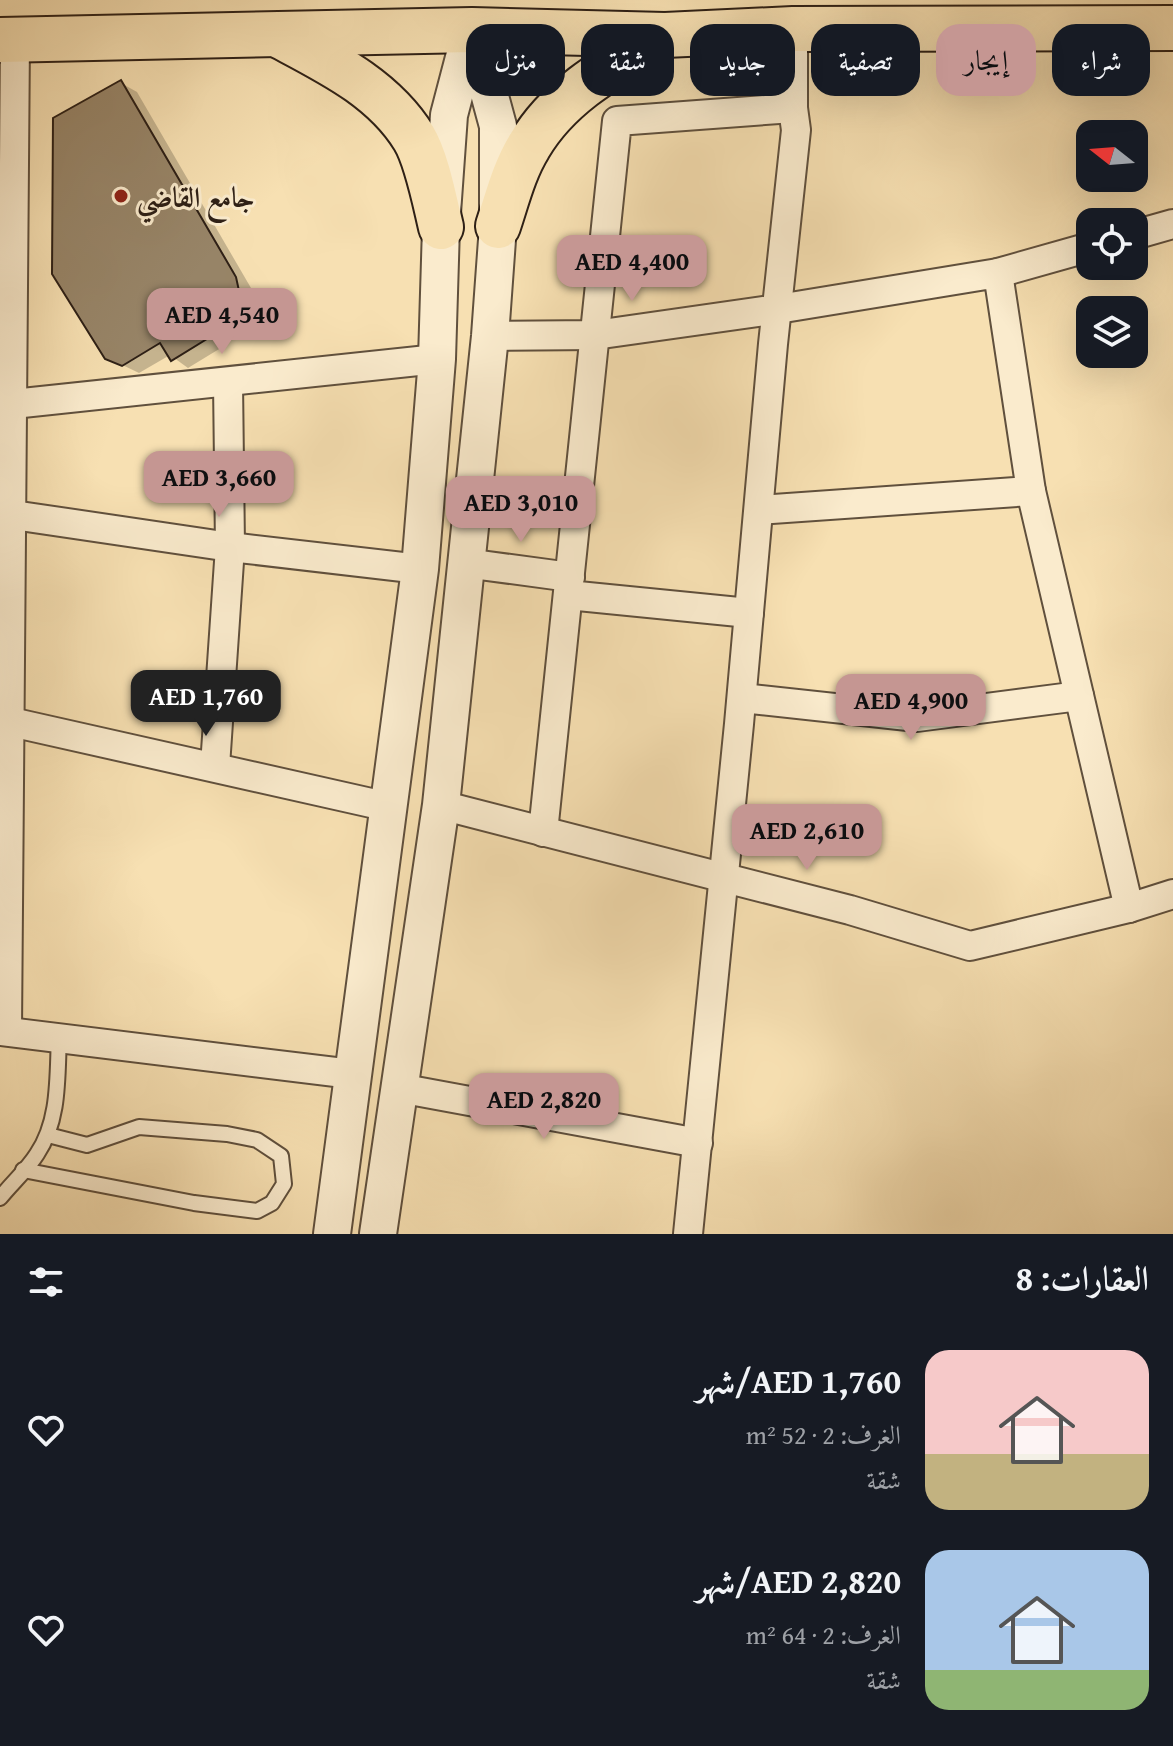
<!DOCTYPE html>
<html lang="ar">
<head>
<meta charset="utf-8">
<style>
	:root { --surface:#171b24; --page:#20242c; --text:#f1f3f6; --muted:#9ea1a6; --accent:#c59692 }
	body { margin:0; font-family:"Gentium Book Plus",Amiri,serif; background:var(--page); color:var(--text); direction:rtl; height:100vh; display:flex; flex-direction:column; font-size:30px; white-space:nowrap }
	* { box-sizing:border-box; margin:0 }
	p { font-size:26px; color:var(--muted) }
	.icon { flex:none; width:44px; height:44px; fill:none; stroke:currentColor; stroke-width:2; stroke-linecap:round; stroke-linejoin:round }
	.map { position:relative; height:1234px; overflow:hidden; direction:ltr }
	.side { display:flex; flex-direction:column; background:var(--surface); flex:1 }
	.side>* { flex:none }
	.banner { position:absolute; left:24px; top:24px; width:1126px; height:72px; direction:rtl; display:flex; gap:16px }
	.needle { width:52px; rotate:287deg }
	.buttons { position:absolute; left:1076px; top:120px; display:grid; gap:16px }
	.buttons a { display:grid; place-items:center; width:72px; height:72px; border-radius:16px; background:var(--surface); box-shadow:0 8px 32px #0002; font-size:40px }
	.price { position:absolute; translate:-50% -68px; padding:0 18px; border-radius:16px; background:var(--accent); color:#111; font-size:26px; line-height:52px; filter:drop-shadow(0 2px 4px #0008) }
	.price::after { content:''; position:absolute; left:50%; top:48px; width:24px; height:18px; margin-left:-12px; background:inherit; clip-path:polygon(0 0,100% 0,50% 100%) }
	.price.active { background:#222; color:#fff }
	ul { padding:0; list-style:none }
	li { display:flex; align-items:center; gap:24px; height:200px; padding:0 24px }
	li span { display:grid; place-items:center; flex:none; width:224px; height:160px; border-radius:24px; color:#555 }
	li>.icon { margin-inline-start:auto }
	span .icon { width:96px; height:96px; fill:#fffc; stroke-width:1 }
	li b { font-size:34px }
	h2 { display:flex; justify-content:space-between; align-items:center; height:96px; padding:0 24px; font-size:34px }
	.chip { padding:0 28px; border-radius:24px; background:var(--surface); box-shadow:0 8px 32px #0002; font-size:28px; line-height:72px }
	.chip.active { background:var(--accent); color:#111 }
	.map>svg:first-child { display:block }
	.shadow { fill:#0003 }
	.building { fill:#978467; stroke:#2e2016; stroke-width:2 }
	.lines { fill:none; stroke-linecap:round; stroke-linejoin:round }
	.service-casing { stroke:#60503d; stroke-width:18 }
	.minor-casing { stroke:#60503d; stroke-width:32 }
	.tertiary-casing { stroke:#60503d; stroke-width:40 }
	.trunk-casing { stroke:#2e2016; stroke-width:48 }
	.service { stroke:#faebcd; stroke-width:14 }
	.minor { stroke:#faebcd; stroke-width:28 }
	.tertiary { stroke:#faebcd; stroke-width:36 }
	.trunk { stroke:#f7e0b2; stroke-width:44 }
	.poi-dot { fill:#8f2418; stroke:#faebcd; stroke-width:3 }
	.labels { text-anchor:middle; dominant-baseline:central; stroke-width:6; stroke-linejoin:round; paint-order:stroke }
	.poi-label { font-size:28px; font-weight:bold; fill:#2e2016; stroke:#faebcd; text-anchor:start }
</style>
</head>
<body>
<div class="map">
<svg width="1173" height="1234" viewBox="0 0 1173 1234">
	<rect width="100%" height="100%" fill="#f7e0b2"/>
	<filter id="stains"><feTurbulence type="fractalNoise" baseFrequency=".0025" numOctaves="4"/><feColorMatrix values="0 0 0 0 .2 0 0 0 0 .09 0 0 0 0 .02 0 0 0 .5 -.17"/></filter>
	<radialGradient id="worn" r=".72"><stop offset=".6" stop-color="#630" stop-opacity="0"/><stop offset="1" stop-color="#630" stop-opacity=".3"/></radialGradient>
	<path class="shadow" d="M121,83L137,92L251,288L256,309L222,330L229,343L188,368L170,355L139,373L106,357Z"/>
	<path class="building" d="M121,80L236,277L241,300L208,321L215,334L171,361L160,343L122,366L105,359L52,274L53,118Z"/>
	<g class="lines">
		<g class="service-casing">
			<g id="service">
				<path d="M23,1170L194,1203L257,1211L272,1203L284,1184L281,1156L257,1140L227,1134L139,1127L87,1145L48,1135"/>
				<path d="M0,1198C12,1183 27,1170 37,1154C60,1120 57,1076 59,1037"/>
			</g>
		</g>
		<g class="minor-casing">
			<g id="minor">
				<path d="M1134,235L1173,224"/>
				<path d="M998,273L1090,247"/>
				<path d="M490,336L595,335L778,309L998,273L1031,491L759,510"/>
				<path d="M13,404L437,359"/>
				<path d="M1031,491L1129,908"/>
				<path d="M13,515L230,547L420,569"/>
				<path d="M465,563L570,577"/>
				<path d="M568,595L749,613"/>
				<path d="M742,698L917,717L1079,696"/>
				<path d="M11,722L389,807"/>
				<path d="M215,766L230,547L228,382"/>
				<path d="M441,805L850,910L970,946L1129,908L1173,894"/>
				<path d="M543,832L617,121L793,108"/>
				<path d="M0,1031L352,1074"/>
				<path d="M7,1031L15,39"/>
				<path d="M399,1088L698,1143"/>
				<path d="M688,1234L739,724L773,344L796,130L793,108V29"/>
			</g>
		</g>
		<g class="tertiary-casing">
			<g id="tertiary">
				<path d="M332,1234L420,569L437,359L441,227L449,115L471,31"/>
				<path d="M378,1234L441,805L490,336L498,226V126L472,30"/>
			</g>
		</g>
		<g class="trunk-casing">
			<g id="trunk">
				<path d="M282,37C331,63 384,89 414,138C427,159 435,202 441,227"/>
				<path d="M0,40L472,30L665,35L793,29L1173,28"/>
				<path d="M498,226C507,199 514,170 529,146C560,93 614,65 665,35"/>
			</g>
		</g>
		<use href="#service" class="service"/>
		<use href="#minor" class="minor"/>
		<use href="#tertiary" class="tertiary"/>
		<use href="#trunk" class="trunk"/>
	</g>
	<circle class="poi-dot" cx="121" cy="196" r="8"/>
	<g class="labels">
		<g class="poi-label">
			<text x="137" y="196">جامع القاضي</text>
		</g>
	</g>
	<rect width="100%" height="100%" filter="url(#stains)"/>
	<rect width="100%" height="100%" fill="url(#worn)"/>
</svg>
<div class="buttons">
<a><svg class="needle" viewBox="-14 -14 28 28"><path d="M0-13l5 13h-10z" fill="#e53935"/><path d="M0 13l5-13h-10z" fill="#9ea1a6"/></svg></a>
<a><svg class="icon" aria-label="locate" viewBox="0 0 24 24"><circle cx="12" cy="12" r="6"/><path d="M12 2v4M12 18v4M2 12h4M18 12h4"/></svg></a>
<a><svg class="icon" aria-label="layers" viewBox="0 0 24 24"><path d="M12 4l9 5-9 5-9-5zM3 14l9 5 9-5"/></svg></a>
</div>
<b class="price" style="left:632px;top:303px">AED 4,400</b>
<b class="price" style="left:222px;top:356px">AED 4,540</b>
<b class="price" style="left:219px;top:519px">AED 3,660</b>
<b class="price" style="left:521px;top:544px">AED 3,010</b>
<b class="price active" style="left:206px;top:738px">AED 1,760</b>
<b class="price" style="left:911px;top:742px">AED 4,900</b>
<b class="price" style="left:807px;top:872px">AED 2,610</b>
<b class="price" style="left:544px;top:1141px">AED 2,820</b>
<div class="banner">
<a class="chip">شراء</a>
<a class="chip active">إيجار</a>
<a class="chip">تصفية</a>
<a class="chip">جديد</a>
<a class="chip">شقة</a>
<a class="chip">منزل</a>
</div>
</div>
<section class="side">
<h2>العقارات: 8<svg class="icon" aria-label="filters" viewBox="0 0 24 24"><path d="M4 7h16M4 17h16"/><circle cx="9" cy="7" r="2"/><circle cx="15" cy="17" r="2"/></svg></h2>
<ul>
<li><span style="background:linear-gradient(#f6c9c9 65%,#c2b280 0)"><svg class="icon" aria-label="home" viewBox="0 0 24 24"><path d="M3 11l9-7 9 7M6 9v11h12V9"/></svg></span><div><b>AED 1,760/شهر</b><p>الغرف: 2 · 52 m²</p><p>شقة</p></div><svg class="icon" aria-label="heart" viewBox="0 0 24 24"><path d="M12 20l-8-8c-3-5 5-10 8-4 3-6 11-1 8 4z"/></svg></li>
<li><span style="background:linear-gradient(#a9c7e8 75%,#8fb573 0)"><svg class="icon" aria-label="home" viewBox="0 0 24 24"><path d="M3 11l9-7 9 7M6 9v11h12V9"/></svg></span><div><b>AED 2,820/شهر</b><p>الغرف: 2 · 64 m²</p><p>شقة</p></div><svg class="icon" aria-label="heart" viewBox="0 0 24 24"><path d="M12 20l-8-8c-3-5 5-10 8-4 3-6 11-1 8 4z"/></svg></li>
</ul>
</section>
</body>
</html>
